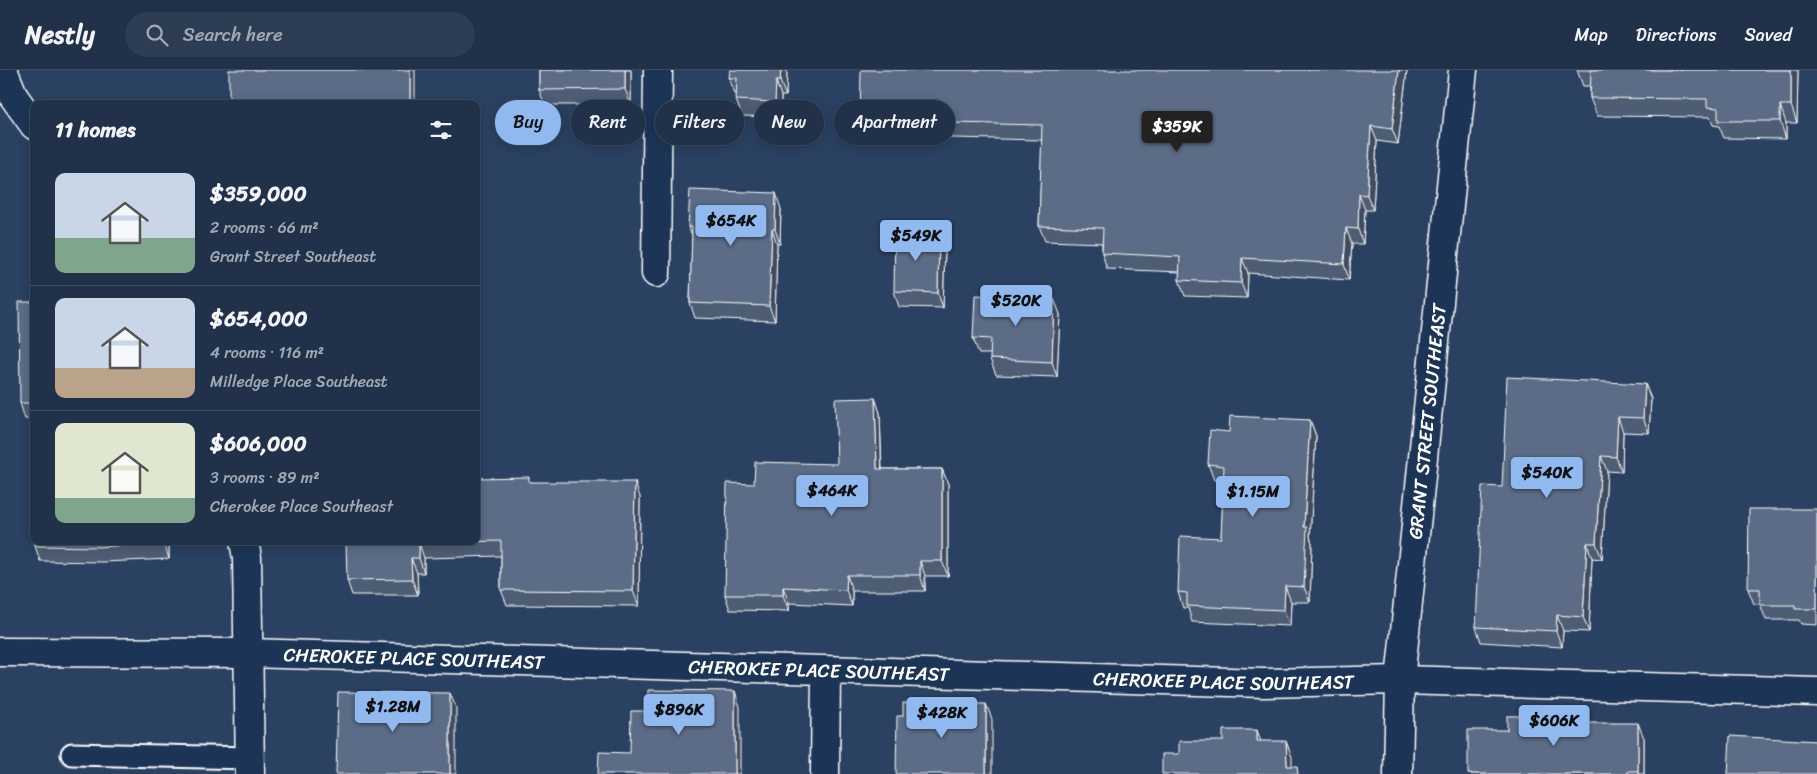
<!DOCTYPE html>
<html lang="en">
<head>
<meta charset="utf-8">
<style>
	:root { --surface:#203149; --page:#2d3d53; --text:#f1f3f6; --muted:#a2a9b4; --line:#3d4c61; --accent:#90b9f0 }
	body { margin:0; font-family:Sriracha,sans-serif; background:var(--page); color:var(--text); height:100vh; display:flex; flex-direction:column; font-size:19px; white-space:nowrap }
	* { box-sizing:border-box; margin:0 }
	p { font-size:16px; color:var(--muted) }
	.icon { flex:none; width:28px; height:28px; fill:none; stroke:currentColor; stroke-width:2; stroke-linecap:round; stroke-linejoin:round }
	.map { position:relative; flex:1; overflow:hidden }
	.drawer { position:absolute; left:30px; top:30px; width:450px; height:445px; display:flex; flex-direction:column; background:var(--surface); border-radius:10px; box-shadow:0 2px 12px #0003,0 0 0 1px var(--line) }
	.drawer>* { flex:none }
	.banner { position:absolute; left:495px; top:30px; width:475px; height:45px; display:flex; gap:10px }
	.price { position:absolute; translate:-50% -42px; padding:0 11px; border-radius:5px; background:var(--accent); color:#111; font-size:16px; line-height:32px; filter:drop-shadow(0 1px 2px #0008) }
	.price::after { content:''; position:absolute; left:50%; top:30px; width:15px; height:11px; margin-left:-8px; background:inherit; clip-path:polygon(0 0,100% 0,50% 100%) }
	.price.current { background:#222; color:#fff }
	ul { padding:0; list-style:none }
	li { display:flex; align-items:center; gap:15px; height:125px; padding:0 25px }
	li+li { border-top:1px solid var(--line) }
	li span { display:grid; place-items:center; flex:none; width:140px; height:100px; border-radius:10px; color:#555 }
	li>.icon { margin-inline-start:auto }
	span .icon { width:60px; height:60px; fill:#fffc; stroke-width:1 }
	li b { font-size:21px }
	h2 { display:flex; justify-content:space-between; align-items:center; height:60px; padding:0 25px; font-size:21px }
	.chip { padding:0 18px; border-radius:22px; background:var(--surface); box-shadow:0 2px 12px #0003,0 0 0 1px var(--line); font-size:18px; line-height:45px }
	.chip.current { background:var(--accent); color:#111 }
	header { display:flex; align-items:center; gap:30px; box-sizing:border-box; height:70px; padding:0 25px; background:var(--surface); border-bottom:1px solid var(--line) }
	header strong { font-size:24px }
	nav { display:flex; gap:28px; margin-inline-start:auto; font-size:18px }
	.search { width:350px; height:45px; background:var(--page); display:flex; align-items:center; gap:12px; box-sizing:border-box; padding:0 18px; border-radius:28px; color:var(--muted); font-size:19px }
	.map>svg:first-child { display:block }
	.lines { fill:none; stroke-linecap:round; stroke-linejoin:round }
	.lane-casing { stroke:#fff; stroke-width:25 }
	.street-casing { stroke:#fff; stroke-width:31 }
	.secondary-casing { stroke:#fff; stroke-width:31 }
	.lane { stroke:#1d3557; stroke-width:21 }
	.street { stroke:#1d3557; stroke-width:28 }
	.secondary { stroke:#1d3557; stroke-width:28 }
	.wall { fill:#4e5d73; stroke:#fff }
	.shaded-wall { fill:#404c5e; stroke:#fff }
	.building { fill:#5b6c86; stroke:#fff }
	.labels { text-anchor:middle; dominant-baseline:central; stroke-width:4; stroke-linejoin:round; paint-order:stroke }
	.street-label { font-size:19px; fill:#fff; stroke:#1d3557 }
</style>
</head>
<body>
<header>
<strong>Nestly</strong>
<div class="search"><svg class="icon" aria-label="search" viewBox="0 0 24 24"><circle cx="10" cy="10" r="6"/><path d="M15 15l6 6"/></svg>Search here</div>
<nav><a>Map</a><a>Directions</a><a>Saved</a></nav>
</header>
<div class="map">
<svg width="1817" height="704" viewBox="0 0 1817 704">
	<rect width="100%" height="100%" fill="#2a4161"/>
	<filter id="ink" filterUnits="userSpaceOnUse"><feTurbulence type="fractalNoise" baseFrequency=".02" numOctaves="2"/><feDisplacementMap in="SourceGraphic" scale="10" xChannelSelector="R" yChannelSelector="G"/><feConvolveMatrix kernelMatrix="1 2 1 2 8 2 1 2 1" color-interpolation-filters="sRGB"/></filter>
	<g filter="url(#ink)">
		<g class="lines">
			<g class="lane-casing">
				<path id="lane" d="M72,684L250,688"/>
			</g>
			<g class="street-casing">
				<g id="street">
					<path d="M656,203L658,0"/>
					<path id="s1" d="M0,582L248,583L1264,613L1400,610L1817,622"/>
					<path d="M825,704L826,601"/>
					<path id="s2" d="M1398,704L1400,610L1463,0"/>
				</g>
			</g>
			<g class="secondary-casing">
				<g id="secondary">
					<path d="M3,0L14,27L34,55"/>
					<path d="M244,471L247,488L250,704"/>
				</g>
			</g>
			<use href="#lane" class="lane"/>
			<use href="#street" class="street"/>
			<use href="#secondary" class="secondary"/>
		</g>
		<g class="wall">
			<path d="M539,0H631V35H545L539,20Z"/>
			<path d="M787,0L786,26H781V47L742,46L736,30L737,24H735L729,8Z"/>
			<path d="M1407,0L1398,74L1377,71L1373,140H1365L1363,174H1352L1349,210L1248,203L1247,228L1185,226L1179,210L1180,202L1107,199L1102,183V173L1045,171L1039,156L1042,70L865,66L860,51Z"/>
			<path d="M1577,0H1798L1797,53H1786V69L1724,68L1719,56L1713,55L1710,47L1597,46L1590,28V16H1583Z"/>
			<path d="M781,139L780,174H777L775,251L695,248L690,233L692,166L688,157Z"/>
			<path d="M939,164L945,179L943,238L899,237L894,221Z"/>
			<path d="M34,232V349H25L20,333Z"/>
			<path d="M1060,244L1057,307L996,305L990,289L991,284H979L973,268Z"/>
			<path d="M1645,314L1651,329L1649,363L1623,362L1622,402L1607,401L1602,489L1592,488L1589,562L1563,561L1562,577L1481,572L1476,557L1502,417Z"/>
			<path d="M875,328L880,343L882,399H942L948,414V506H925V521H852V536L789,533V541L730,540L725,525L754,414L837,394Z"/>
			<path d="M1310,350L1316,366L1310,467L1312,473L1310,532H1291L1290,556L1192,552L1188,538H1183L1178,522L1221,468L1224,411L1214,410L1208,394L1229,362Z"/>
			<path d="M530,412L640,427L639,536L507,535L501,520V486L424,488V503H417L418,525H352L347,510Z"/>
			<path d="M1817,439V555L1801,554L1799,550H1766L1760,534H1754L1748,519Z"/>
			<path d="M35,471H169V489L104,492L40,491L35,476Z"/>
			<path d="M1576,645L1579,653L1644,668V704H1468L1507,660Z"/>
		</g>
		<g class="shaded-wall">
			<rect x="410" y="0" width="5" height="34"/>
			<path d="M625,0H631V35L625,19Z"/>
			<path d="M781,0H787L786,26L780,11Z"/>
			<path d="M1399,0H1407L1398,74L1392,59Z"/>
			<path d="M1791,0H1798L1797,53L1791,35Z"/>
			<path d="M776,11L781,26V47L775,32Z"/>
			<path d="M1780,35L1786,53V69L1780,51Z"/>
			<path d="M1371,56L1377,71L1373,140L1367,125Z"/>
			<path d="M776,123L781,139L780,174L775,159Z"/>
			<path d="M1359,124L1365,140L1363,174L1358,159Z"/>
			<path d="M1346,158L1352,174L1349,210L1344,194Z"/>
			<path d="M772,159L777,174L775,251L769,236Z"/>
			<path d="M939,164L945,179L943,238L938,223Z"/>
			<path d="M1242,188L1248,203L1247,228L1241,213Z"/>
			<path d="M1054,229L1060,244L1057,307L1052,292Z"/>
			<path d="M1645,314L1651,329L1649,363L1643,348Z"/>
			<path d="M875,328L880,343L882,414L877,399Z"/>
			<path d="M1618,347L1623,362L1622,402L1616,387Z"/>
			<path d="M1310,350L1316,366L1310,467L1312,473L1310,532L1304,517V457Z"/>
			<path d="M1601,386L1607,401L1602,489L1596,473Z"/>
			<path d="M942,399L948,414V506L942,491Z"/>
			<path d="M635,412L640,427L639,536L633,521Z"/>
			<path d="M164,471H169V489L164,473Z"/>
			<path d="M419,473L424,488V503L419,488Z"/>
			<path d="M1587,473L1592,488L1589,562L1583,547Z"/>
			<path d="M411,488L417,503L418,525L412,509Z"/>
			<path d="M920,491L925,506V521L920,505Z"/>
			<path d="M847,505L852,521V536L846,520Z"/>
			<path d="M1285,516L1291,532L1290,556L1284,540Z"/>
			<path d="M783,517L789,533V541L783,525Z"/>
			<path d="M1557,545L1563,561L1562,577L1556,561Z"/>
			<path d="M735,621L740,637V704H735Z"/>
			<path d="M450,623L456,638V704H450Z"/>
			<path d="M986,634L992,649V704H986Z"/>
			<path d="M1576,645L1581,660L1576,653Z"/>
			<path d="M1638,653L1644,668V704H1639L1638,701Z"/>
			<path d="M1257,660L1262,675L1257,671Z"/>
			<path d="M1286,671L1292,687V704L1287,696Z"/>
		</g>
		<g class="building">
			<rect x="229" y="0" width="181" height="34"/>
			<path d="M539,0H625V19L539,20Z"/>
			<path d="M730,0H781L780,11H776L775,32L736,30L737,8H729Z"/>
			<path d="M861,0H1399L1392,59L1371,56L1367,125L1359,124L1358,159L1346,158L1344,194L1242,188L1241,213L1179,210L1180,187L1102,183L1103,158L1039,156L1042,55L860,51Z"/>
			<path d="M1591,0H1791V35H1780V51H1718V38L1707,37V29L1590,28Z"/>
			<path d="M690,120L776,123L775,159H772L769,236L690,233L692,157H688Z"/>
			<path d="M895,162L939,164L938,223L894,221Z"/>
			<path d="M975,225L1054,229L1052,292L990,289L991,269L973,268Z"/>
			<path d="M19,232H34V333H20Z"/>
			<path d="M1507,307L1645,314L1643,348L1618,347L1616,387L1601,386L1596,473H1587L1583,547L1557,545L1556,561L1476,557L1482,416L1502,417Z"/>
			<path d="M875,328L877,399H942V491H920V505H847L846,520L783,517V525H725L727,413L754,414L755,392L837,394L835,329Z"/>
			<path d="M1230,346L1310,350L1304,457H1307L1304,517L1285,516L1284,540L1187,536V523L1178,522L1180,466L1221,468L1224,396L1208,394L1210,360L1229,362Z"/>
			<path d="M529,407V412H635L633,521L501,520V471L419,473V488H411L412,509L347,510L346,471H476V408Z"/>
			<path d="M1749,439H1817V539H1795V535H1760V519H1748Z"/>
			<path d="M35,471H164V473L98,477L35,476Z"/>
			<path d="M648,620L735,621V704H598L599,682L630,683L631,641H648Z"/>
			<path d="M338,622L450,623V704H336Z"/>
			<path d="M903,633L986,634V704H896L897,646H903Z"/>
			<path d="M1576,645V653H1638V701H1628V704H1468V660H1507V646Z"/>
			<path d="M1223,660H1257V671H1286L1287,696H1297L1298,704H1162V684H1179V671H1223Z"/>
			<path d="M1730,666L1817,671V704H1728Z"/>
		</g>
	</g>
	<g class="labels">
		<g class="street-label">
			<text stroke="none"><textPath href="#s2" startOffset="354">GRANT STREET SOUTHEAST</textPath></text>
			<text stroke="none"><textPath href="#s1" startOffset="414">CHEROKEE PLACE SOUTHEAST</textPath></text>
			<text stroke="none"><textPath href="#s1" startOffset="819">CHEROKEE PLACE SOUTHEAST</textPath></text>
			<text stroke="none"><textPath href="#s1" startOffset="1224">CHEROKEE PLACE SOUTHEAST</textPath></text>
		</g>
	</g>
</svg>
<b class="price current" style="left:1177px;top:83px">$359K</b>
<b class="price" style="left:731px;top:177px">$654K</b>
<b class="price" style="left:916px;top:192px">$549K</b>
<b class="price" style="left:1016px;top:257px">$520K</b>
<b class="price" style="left:1547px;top:429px">$540K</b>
<b class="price" style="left:832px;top:447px">$464K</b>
<b class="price" style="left:1253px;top:448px">$1.15M</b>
<b class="price" style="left:393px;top:663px">$1.28M</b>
<b class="price" style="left:679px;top:666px">$896K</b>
<b class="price" style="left:942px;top:669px">$428K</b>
<b class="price" style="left:1554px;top:677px">$606K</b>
<div class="banner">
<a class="chip current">Buy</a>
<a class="chip">Rent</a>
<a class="chip">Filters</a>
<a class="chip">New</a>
<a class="chip">Apartment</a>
</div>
<section class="drawer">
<h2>11 homes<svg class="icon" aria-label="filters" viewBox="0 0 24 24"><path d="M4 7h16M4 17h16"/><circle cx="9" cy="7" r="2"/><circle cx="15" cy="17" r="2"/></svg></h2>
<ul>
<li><span style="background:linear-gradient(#c9d6e8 65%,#7fa58c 0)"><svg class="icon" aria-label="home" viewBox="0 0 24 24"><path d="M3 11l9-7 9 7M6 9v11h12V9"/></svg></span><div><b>$359,000</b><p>2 rooms · 66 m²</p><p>Grant Street Southeast</p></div></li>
<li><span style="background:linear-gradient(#c9d6e8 70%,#b9a48a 0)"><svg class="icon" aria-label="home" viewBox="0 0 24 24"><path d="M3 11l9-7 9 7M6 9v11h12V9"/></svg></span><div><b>$654,000</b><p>4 rooms · 116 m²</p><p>Milledge Place Southeast</p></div></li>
<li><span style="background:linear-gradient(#dfe7d0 75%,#7fa58c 0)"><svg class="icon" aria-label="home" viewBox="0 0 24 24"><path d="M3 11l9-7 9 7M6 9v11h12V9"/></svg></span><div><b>$606,000</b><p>3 rooms · 89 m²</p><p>Cherokee Place Southeast</p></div></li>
</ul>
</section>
</div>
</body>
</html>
